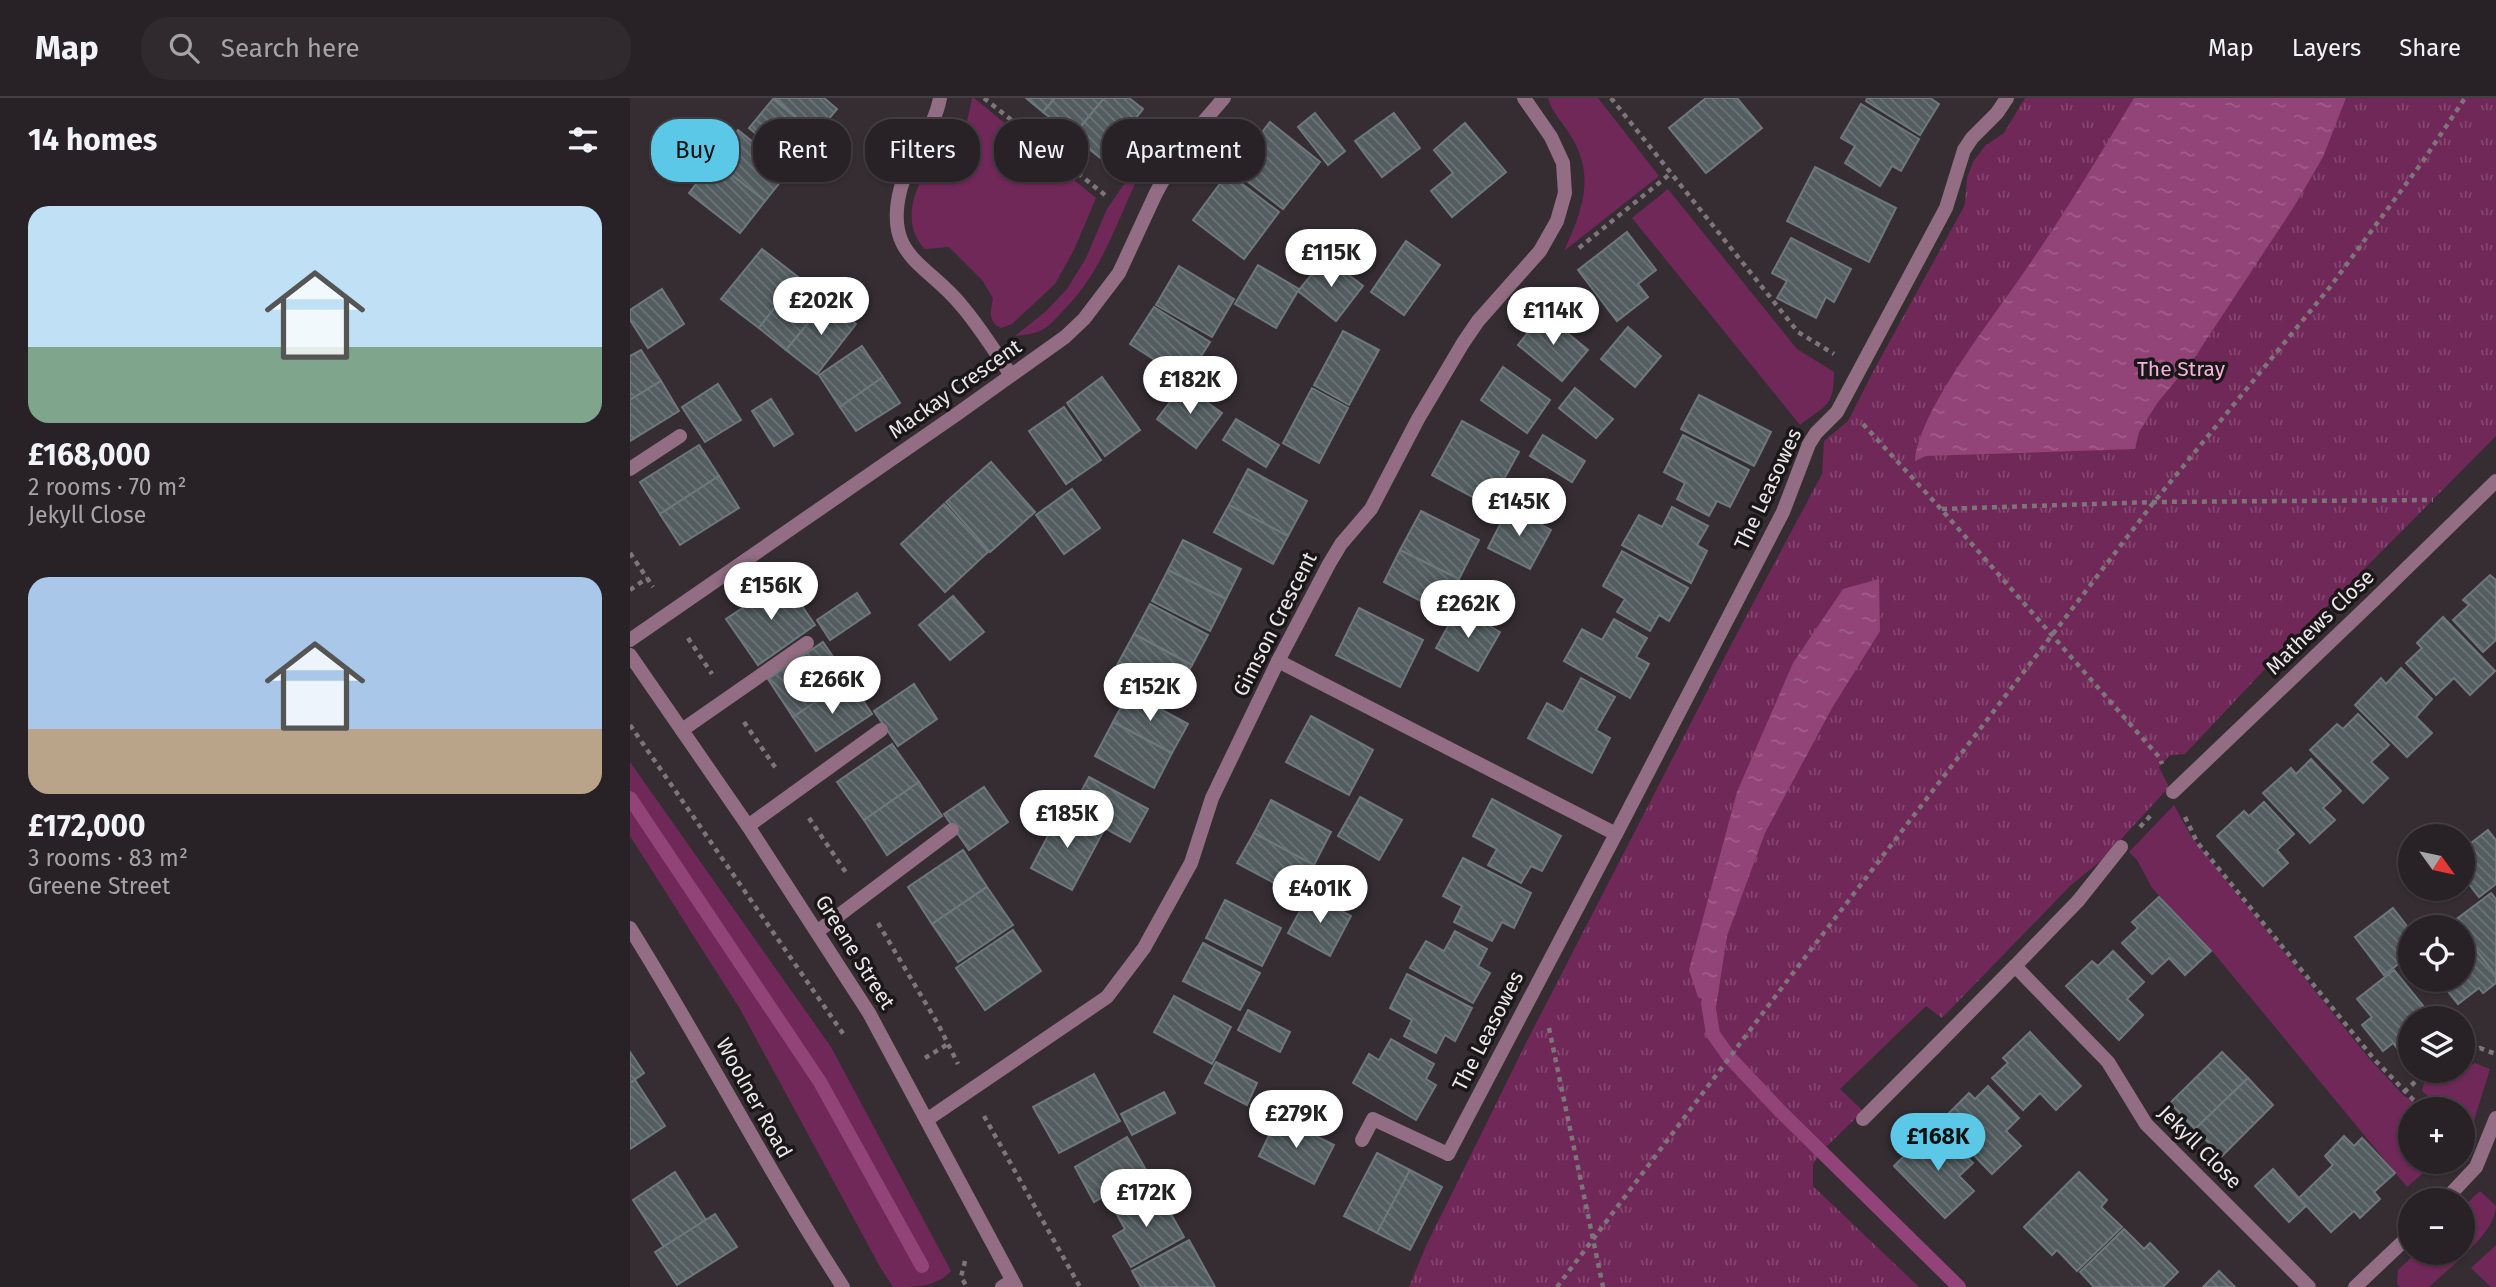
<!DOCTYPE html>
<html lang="en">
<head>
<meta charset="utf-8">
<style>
	:root { --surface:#282226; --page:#302a2e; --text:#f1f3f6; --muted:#a5a4a7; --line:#443f43; --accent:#5ac8e6 }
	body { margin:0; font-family:"Fira Sans",sans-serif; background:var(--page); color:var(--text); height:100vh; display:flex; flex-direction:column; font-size:26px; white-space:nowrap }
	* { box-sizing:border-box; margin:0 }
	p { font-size:23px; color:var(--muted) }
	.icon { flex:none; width:38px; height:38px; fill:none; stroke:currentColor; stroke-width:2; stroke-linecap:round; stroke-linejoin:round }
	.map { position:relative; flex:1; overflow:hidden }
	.panel { display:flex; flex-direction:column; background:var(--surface); width:630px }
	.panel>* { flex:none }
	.guide { position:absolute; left:21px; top:21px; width:665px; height:63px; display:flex; gap:14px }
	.needle { width:46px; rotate:123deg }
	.tools { position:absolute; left:1768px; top:726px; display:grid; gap:14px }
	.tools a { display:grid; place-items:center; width:77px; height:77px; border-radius:50%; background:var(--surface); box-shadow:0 2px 5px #0004,0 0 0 2px var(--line); font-size:35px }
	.price { position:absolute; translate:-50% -60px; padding:0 16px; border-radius:24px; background:#fff; color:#222; font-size:23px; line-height:46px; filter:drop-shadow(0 2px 4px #0008) }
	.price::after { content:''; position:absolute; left:50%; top:42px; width:21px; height:16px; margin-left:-10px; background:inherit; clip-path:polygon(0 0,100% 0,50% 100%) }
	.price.selected { background:var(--accent); color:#111 }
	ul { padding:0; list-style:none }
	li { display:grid; align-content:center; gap:14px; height:371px; padding:0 28px }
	li span { display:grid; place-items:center; height:217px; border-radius:21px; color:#555 }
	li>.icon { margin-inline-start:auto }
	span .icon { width:126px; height:126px; fill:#fffc; stroke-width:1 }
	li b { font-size:30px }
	h2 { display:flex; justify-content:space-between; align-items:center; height:84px; padding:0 28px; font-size:30px }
	.pill { padding:0 24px; border-radius:28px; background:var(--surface); box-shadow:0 2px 5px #0004,0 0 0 2px var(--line); font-size:24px; line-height:63px }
	.pill.selected { background:var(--accent); color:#111 }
	header { display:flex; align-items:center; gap:42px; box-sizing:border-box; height:98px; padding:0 35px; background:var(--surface); border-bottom:2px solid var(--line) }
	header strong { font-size:33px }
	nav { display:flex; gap:38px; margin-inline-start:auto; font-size:24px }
	.search { width:490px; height:63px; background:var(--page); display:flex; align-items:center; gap:18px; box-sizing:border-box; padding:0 24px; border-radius:28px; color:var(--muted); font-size:26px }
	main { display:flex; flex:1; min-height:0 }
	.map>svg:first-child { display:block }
	.grass { fill:#702858 }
	.park { fill:url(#park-tufts) }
	.water { fill:url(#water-ripples) }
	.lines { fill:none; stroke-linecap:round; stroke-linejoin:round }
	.stream { stroke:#924377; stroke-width:14 }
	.building { fill:url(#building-back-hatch); stroke:#6d787c; stroke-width:2 }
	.path { stroke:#7c7579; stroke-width:4.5; stroke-dasharray:5 5; stroke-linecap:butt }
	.service { stroke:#926d83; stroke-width:14 }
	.minor { stroke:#926d83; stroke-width:14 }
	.tertiary { stroke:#926d83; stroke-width:14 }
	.labels { text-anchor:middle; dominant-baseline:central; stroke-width:7; stroke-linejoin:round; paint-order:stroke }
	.park-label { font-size:21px; fill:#f5b3db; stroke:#1a1719 }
	.street-label { font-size:21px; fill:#ece7ea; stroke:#1a1719 }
</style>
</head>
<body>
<header>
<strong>Map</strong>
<div class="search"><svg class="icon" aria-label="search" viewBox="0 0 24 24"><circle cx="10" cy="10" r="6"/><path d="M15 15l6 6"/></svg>Search here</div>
<nav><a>Map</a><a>Layers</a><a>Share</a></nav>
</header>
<main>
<section class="panel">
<h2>14 homes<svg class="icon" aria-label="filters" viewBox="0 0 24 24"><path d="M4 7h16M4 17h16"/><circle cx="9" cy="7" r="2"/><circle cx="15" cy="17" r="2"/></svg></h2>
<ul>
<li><span style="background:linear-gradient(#bfe0f5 65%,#7fa58c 0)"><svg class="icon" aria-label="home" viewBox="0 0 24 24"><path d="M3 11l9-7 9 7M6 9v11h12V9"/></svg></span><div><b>£168,000</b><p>2 rooms · 70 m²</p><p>Jekyll Close</p></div></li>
<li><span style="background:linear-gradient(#a9c7e8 70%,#b9a48a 0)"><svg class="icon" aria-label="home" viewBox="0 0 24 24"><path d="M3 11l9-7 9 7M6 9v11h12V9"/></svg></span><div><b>£172,000</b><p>3 rooms · 83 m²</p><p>Greene Street</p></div></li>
</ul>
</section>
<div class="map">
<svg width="1866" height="1189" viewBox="0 0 1866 1189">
	<defs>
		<pattern id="park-tufts" width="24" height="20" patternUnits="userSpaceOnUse" patternTransform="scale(1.75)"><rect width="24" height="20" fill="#702858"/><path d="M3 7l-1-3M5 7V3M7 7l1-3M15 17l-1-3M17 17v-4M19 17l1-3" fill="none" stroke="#854770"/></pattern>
		<pattern id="water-ripples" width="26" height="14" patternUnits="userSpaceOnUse" patternTransform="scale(1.75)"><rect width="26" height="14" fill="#924377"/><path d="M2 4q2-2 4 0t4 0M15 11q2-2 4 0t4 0" fill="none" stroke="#a15e8a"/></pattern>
		<pattern id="building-back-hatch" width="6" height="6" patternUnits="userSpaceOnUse" patternTransform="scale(1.75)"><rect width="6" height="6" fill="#535d60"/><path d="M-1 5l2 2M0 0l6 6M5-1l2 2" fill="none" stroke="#6c7477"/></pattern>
	</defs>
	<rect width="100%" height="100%" fill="#352d32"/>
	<g class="grass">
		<path d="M342,0H344L466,100L444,152L425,186L382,226L371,230C357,224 361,212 363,200L352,182L319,149L295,151C277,133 279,107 290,85L314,79C328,54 337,28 342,0Z"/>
		<path d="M918,0H968L1029,78L934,153C952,113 966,79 941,38C933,25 922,15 918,0Z"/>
		<path d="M510,63L515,66C487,119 476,170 432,214C426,220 420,228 412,232C404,236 394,237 385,238L415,214L437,191L456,160L477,111Z"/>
		<path d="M1038,91L1167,251L1204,274C1204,310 1195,307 1170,327L1002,120Z"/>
		<path d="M0,664L201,949L321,1173C307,1189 286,1189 263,1189L250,1169L110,911L0,738Z"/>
		<path d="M1544,707L1561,738L1738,959L1774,998L1790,1007L1794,1011L1780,1012V1064H1806L1777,1089L1583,854L1522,790L1507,762L1499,754Z"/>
		<path d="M1845,965L1860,971L1837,1045L1832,1043V1012L1813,1011L1792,993L1794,985L1813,981Z"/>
		<path d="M1850,1093L1866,1108C1866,1135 1819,1170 1799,1189H1770L1767,1186L1768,1172L1786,1155H1832V1110Z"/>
		<path d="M1866,1147V1189H1861L1841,1170Z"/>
	</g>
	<path class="park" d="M1395,0H1866V338L1636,570L1555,656L1540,657L1529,669L1539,689L1472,762L1441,787L1312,920L1296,908L1210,991L1233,1013L1193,1052L1183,1066V1088L1289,1189H779L796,1148L897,943L1103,543L1192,376L1194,343L1218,323L1245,270L1331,114L1335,106L1337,80L1343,64L1355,48L1374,35Z"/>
	<g class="water">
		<path d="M1504,0H1716L1693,59L1665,107L1563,262L1528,304L1509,334L1505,351L1296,358L1285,363C1288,311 1374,206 1405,158C1440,107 1472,53 1504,0Z"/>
		<path d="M1249,481L1250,533L1202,610L1135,735L1097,838L1086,909L1068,899L1059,872L1107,694L1163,565L1213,491Z"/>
	</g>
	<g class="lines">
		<g class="stream">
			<path d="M0,700L190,984L292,1168"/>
			<path d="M1078,905L1083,936L1100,960L1150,1013L1329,1189"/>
		</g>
	</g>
	<g class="building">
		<path d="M144,0H194L207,11L186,36Z"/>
		<path d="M396,0H425L413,14Z"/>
		<path d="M425,0H474L443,38L413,14Z"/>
		<path d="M474,0H499L513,11L473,62L443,38Z"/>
		<path d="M1076,0H1107L1132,30L1076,75L1039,30Z"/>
		<path d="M1237,0H1300L1309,6L1290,37L1236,3Z"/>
		<path d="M143,1L186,36L163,66L119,30Z"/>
		<path d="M1231,6L1289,41L1271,73L1262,68L1250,88L1215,65L1225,48L1211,40Z"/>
		<path d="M685,15L715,53L698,67L668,29Z"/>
		<path d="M764,15L790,50L752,79L725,43Z"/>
		<path d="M640,24L690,64L653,111L603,72Z"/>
		<path d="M835,25L876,74L822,119L801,93L823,75L804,52Z"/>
		<path d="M108,32L159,73L135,103L84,63Z"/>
		<path d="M84,63L135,103L110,135L59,95Z"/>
		<path d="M1185,69L1266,110L1239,164L1157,123Z"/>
		<path d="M598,75L649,114L614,161L563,122Z"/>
		<path d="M997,134L1026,172L1008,186L1018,199L987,223L948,172Z"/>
		<path d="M1161,140L1221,171L1204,204L1196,199L1186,220L1147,200L1157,183L1142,175Z"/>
		<path d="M776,143L810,167L774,217L741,194Z"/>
		<path d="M132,151L168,179L129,230L91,201Z"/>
		<path d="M696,159L733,188L706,223L668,193Z"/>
		<path d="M628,167L669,191L646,230L605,206Z"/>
		<path d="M549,168L604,201L582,239L526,207Z"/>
		<path d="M168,179L197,202L156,252L129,230Z"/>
		<path d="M32,191L54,226L18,250L0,222V212Z"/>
		<path d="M197,202L226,226L187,276L156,252Z"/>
		<path d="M524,209L580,244L556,282L500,246Z"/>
		<path d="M913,215L958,252L932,283L888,247Z"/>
		<path d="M998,229L1031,258L1005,289L971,261Z"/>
		<path d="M713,233L749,252L719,307L684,287Z"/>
		<path d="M232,248L253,279L210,309L189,277Z"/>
		<path d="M11,252L31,283L0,302V258Z"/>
		<path d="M873,269L920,302L897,335L851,302Z"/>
		<path d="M253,279L270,305L226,333L210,309Z"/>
		<path d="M472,279L510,332L475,358L437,305Z"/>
		<path d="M31,283L49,313L0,343V302Z"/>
		<path d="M88,286L111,322L75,344L52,309Z"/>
		<path d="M553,287L592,315L566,350L527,321Z"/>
		<path d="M682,290L718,310L689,365L653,345Z"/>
		<path d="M945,290L983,321L966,340L929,310Z"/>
		<path d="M1069,297L1141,334L1124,368L1051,331Z"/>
		<path d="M141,301L163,336L144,348L122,313Z"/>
		<path d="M434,309L471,362L436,386L399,333Z"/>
		<path d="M606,321L649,347L636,369L593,342Z"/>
		<path d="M832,323L889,354L859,408L802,377Z"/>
		<path d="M913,337L955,363L942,384L900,358Z"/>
		<path d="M1053,337L1119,372L1100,409L1087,403L1079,418L1047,401L1055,385L1034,374Z"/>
		<path d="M69,347L89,378L30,416L10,384Z"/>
		<path d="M361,364L405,414L360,454L316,404Z"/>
		<path d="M618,371L677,403L658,438L599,407Z"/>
		<path d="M89,378L109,410L50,447L30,416Z"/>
		<path d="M442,391L470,430L434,456L406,417Z"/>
		<path d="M314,406L358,454L315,494L271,446Z"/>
		<path d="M599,407L658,438L643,466L584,434Z"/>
		<path d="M879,409L921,432L900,471L858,450Z"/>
		<path d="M1042,409L1078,428L1067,447L1077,453L1061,485L992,447L1009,417L1032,429Z"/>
		<path d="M791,413L849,442L829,481L770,452Z"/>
		<path d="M553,442L611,471L596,501L538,472Z"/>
		<path d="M770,452L829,481L812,514L754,484Z"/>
		<path d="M992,453L1058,490L1039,523L1029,517L1020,533L987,514L995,501L973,488Z"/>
		<path d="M538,472L596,501L580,533L522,503Z"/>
		<path d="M1860,477L1866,482V542L1853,554L1823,522L1839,507L1833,502Z"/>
		<path d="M154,482L185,527L128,567L96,521Z"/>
		<path d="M227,495L240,515L200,542L187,522Z"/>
		<path d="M323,498L354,534L320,562L289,527Z"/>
		<path d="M520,506L578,537L562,567L504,536Z"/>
		<path d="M729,510L793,542L770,589L706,557Z"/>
		<path d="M828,510L870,534L848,573L806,550Z"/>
		<path d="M1813,519L1865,573L1840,597L1824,580L1806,597L1776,565L1792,550L1787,545Z"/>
		<path d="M984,521L1017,540L1006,559L1019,566L1000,600L934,563L952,531L972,542Z"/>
		<path d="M504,536L562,567L545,598L487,567Z"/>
		<path d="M193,544L219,582L163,619L138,581Z"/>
		<path d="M1771,570L1802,601L1786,619L1802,635L1777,659L1725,607L1751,580L1756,586Z"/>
		<path d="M951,580L985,599L966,632L980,640L962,675L898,640L917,605L933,614Z"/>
		<path d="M219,582L242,616L186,653L163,619Z"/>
		<path d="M284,586L307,621L268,648L244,613Z"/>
		<path d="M499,594L558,626L542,655L483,624Z"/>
		<path d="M1728,616L1759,647L1741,664L1758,680L1733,705L1680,652L1707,626L1713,631Z"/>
		<path d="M681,618L743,652L719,697L656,664Z"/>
		<path d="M483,624L542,655L524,690L465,658Z"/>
		<path d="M262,646L289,684L234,722L207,684Z"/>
		<path d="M1681,661L1711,693L1693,710L1705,722L1680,745L1633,695L1661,670L1666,676Z"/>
		<path d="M459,679L518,711L500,744L441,712Z"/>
		<path d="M289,684L312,718L257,757L234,722Z"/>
		<path d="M354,689L378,724L339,752L314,716Z"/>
		<path d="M730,699L772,722L749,762L708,738Z"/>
		<path d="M862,701L931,738L912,773L901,768L891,785L858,767L867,751L843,738Z"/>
		<path d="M641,702L701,734L684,767L624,735Z"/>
		<path d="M1634,704L1664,736L1647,752L1658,765L1633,788L1587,738L1614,713L1619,718Z"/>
		<path d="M432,711L473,734L442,792L401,770Z"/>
		<path d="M1858,732L1866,742V786L1849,799L1832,777V752Z"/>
		<path d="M624,735L684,767L668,798L607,765Z"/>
		<path d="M333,752L357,789L302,826L278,789Z"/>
		<path d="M833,760L901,795L884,830L872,824L862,843L824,824L832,808L813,798Z"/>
		<path d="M357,789L383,827L328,864L302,826Z"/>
		<path d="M1861,795L1866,801V878L1832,834V830H1829L1824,823Z"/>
		<path d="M679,796L721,818L700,858L658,835Z"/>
		<path d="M1529,799L1581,853L1555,877L1539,860L1522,876L1492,845L1508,830L1502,824Z"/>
		<path d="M595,802L651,830L632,868L576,840Z"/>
		<path d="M1763,810L1780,832V857L1754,877L1725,839Z"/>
		<path d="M383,832L411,873L355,912L326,870Z"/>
		<path d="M825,833L857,851L848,868L860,875L843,905L780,870L796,843L814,853Z"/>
		<path d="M1832,834L1866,878V885L1853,895L1849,890L1828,906L1809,882H1832Z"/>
		<path d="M573,845L630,875L610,912L553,883Z"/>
		<path d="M1483,853L1514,884L1497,901L1513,917L1489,942L1436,888L1462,863L1468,868Z"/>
		<path d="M1764,872L1803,920H1780V961L1777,963L1763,945L1753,953L1732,927L1742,919L1727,901Z"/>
		<path d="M777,876L842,910L825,943L815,937L806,955L774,938L782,922L760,910Z"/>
		<path d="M544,898L601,929L582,966L524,934Z"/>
		<path d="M618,912L660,934L650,954L608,932Z"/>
		<path d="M1400,934L1451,988L1426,1012L1410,995L1393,1012L1362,980L1378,965L1373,960Z"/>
		<path d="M761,941L804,966L796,981L806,987L786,1022L723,985L739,956L749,962Z"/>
		<path d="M0,954L14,975L0,985Z"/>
		<path d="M1592,954L1618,980L1565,1031L1540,1005Z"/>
		<path d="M586,964L627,985L617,1007L575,985Z"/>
		<path d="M464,976L490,1023L429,1055L403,1009Z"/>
		<path d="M1618,980L1643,1007L1592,1058L1565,1031Z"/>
		<path d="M5,982L35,1028L0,1051V985Z"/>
		<path d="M1358,988L1389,1020L1376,1033L1391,1048L1362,1076L1311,1023L1339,995L1345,1001Z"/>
		<path d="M534,994L545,1015L502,1037L491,1016Z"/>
		<path d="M648,1019L704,1047L684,1086L629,1058Z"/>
		<path d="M1312,1033L1343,1065L1329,1078L1344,1093L1315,1120L1264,1068L1293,1040L1298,1046Z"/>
		<path d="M1714,1038L1724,1048L1732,1040L1765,1075L1744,1094L1750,1101L1730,1120L1724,1113L1701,1134L1669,1100L1703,1067L1695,1058Z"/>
		<path d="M497,1039L527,1091L486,1115L476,1097L464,1104L445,1069Z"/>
		<path d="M747,1055L780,1072L747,1135L714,1118Z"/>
		<path d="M1643,1071L1676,1108L1659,1124L1625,1088Z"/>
		<path d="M780,1072L812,1089L780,1152L747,1135Z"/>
		<path d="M45,1074L76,1122L34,1149L3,1102Z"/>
		<path d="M1449,1074L1477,1102L1471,1109L1492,1129L1447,1173L1427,1152L1422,1157L1394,1129Z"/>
		<path d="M527,1091L554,1139L501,1169L483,1138L495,1131L486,1115Z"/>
		<path d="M85,1116L107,1149L47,1187L25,1154Z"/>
		<path d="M1494,1131L1514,1151L1520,1145L1548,1174L1533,1189H1464L1450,1174Z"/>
		<path d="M559,1142L585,1189H511L502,1173Z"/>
		<path d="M1589,1173L1605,1189H1573Z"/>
	</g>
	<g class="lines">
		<g class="path">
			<path d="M354,0L475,97"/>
			<path d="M981,0L1168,234L1204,256"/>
			<path d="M949,150L1040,76"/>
			<path d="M1233,326L1311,411L1530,660L1532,666"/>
			<path d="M1312,411L1524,404L1803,402"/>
			<path d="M0,455L23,489"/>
			<path d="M0,492L17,480"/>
			<path d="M58,540L82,576"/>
			<path d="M114,624L147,672"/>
			<path d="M0,627L214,937"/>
			<path d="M1555,719L1567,744L1744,961L1793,1012"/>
			<path d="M179,720L217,776"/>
			<path d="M1510,729L1523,715"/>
			<path d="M248,825L308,926L328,966"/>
			<path d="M919,930L973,1189"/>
			<path d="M295,960L318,946"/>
			<path d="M1832,960L1850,950L1866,956"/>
			<path d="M1774,994L1797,973"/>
			<path d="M354,1018L450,1189"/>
			<path d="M335,1163L331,1179L337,1189"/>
			<path d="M927,1189L1160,879L1524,404L1700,189L1793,63L1835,0"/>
		</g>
		<g class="service">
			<path d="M0,371L50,338"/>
			<path d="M52,632L177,545"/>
			<path d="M1543,694L1744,502"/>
			<path d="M118,728L251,632"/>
			<path d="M1448,803L1491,749"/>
			<path d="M188,833L322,732"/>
			<path d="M1233,1021L1304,950"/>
			<path d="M732,1042L743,1021L818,1056"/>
		</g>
		<g class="minor">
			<path d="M310,0C304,33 278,60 270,93C254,159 298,166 331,207C350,229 365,254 381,277"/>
			<path d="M1744,502L1866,383"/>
			<path d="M0,542L327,316L435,239L454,221L489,175L526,95L542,66L562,37L594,0"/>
			<path d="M648,563L986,736L818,1056"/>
			<path d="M986,736L1153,414L1179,346L1186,335L1207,314L1316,110L1334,52L1342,40L1367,15L1377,0"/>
			<path d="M0,830C74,948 137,1072 213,1189"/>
			<path d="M1385,868L1448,803"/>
			<path d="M1304,950L1385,868L1478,964L1516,1026L1679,1189"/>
			<path d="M298,1021L477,899L514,850L561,765L582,700L648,563L699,466L711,446L741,411L788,321L833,245L848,223L910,153L927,123L935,95L933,65L921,39L894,0"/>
			<path d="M1815,1102L1846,1069L1866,1020"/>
			<path d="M372,1189L382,1183"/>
			<path d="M1725,1189L1780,1137"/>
		</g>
		<path class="tertiary" d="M0,557L118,728L239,915L386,1189"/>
	</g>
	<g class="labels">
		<g class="park-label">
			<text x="1551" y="271">The Stray</text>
		</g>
		<g class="street-label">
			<text transform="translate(325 291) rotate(-35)">Mackay Crescent</text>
			<text transform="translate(1138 391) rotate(-65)">The Leasowes</text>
			<text transform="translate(1690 524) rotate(-44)">Mathews Close</text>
			<text transform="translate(645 526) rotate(-63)">Gimson Crescent</text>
			<text transform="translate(225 854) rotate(58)">Greene Street</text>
			<text transform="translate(858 933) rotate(-63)">The Leasowes</text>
			<text transform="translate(124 1000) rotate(61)">Woolner Road</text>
			<text transform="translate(1570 1049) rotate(45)">Jekyll Close</text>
		</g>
	</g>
</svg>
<div class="tools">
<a><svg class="needle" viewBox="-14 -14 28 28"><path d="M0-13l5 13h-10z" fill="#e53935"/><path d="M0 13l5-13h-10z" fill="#a5a4a7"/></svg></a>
<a><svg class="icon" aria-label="locate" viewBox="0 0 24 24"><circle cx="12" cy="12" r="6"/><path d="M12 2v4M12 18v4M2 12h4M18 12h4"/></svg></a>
<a><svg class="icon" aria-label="layers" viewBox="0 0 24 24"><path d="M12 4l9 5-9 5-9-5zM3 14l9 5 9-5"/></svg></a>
<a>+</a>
<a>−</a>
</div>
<b class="price" style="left:701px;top:191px">£115K</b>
<b class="price" style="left:191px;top:239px">£202K</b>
<b class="price" style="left:923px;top:249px">£114K</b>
<b class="price" style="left:560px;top:318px">£182K</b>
<b class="price" style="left:889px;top:440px">£145K</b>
<b class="price" style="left:141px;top:524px">£156K</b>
<b class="price" style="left:838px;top:542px">£262K</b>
<b class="price" style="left:202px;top:618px">£266K</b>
<b class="price" style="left:520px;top:625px">£152K</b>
<b class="price" style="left:437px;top:752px">£185K</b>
<b class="price" style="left:690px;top:827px">£401K</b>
<b class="price" style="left:666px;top:1052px">£279K</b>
<b class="price selected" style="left:1308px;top:1075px">£168K</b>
<b class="price" style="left:516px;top:1131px">£172K</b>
<div class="guide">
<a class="pill selected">Buy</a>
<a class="pill">Rent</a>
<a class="pill">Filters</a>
<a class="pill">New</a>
<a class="pill">Apartment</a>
</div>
</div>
</main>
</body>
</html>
